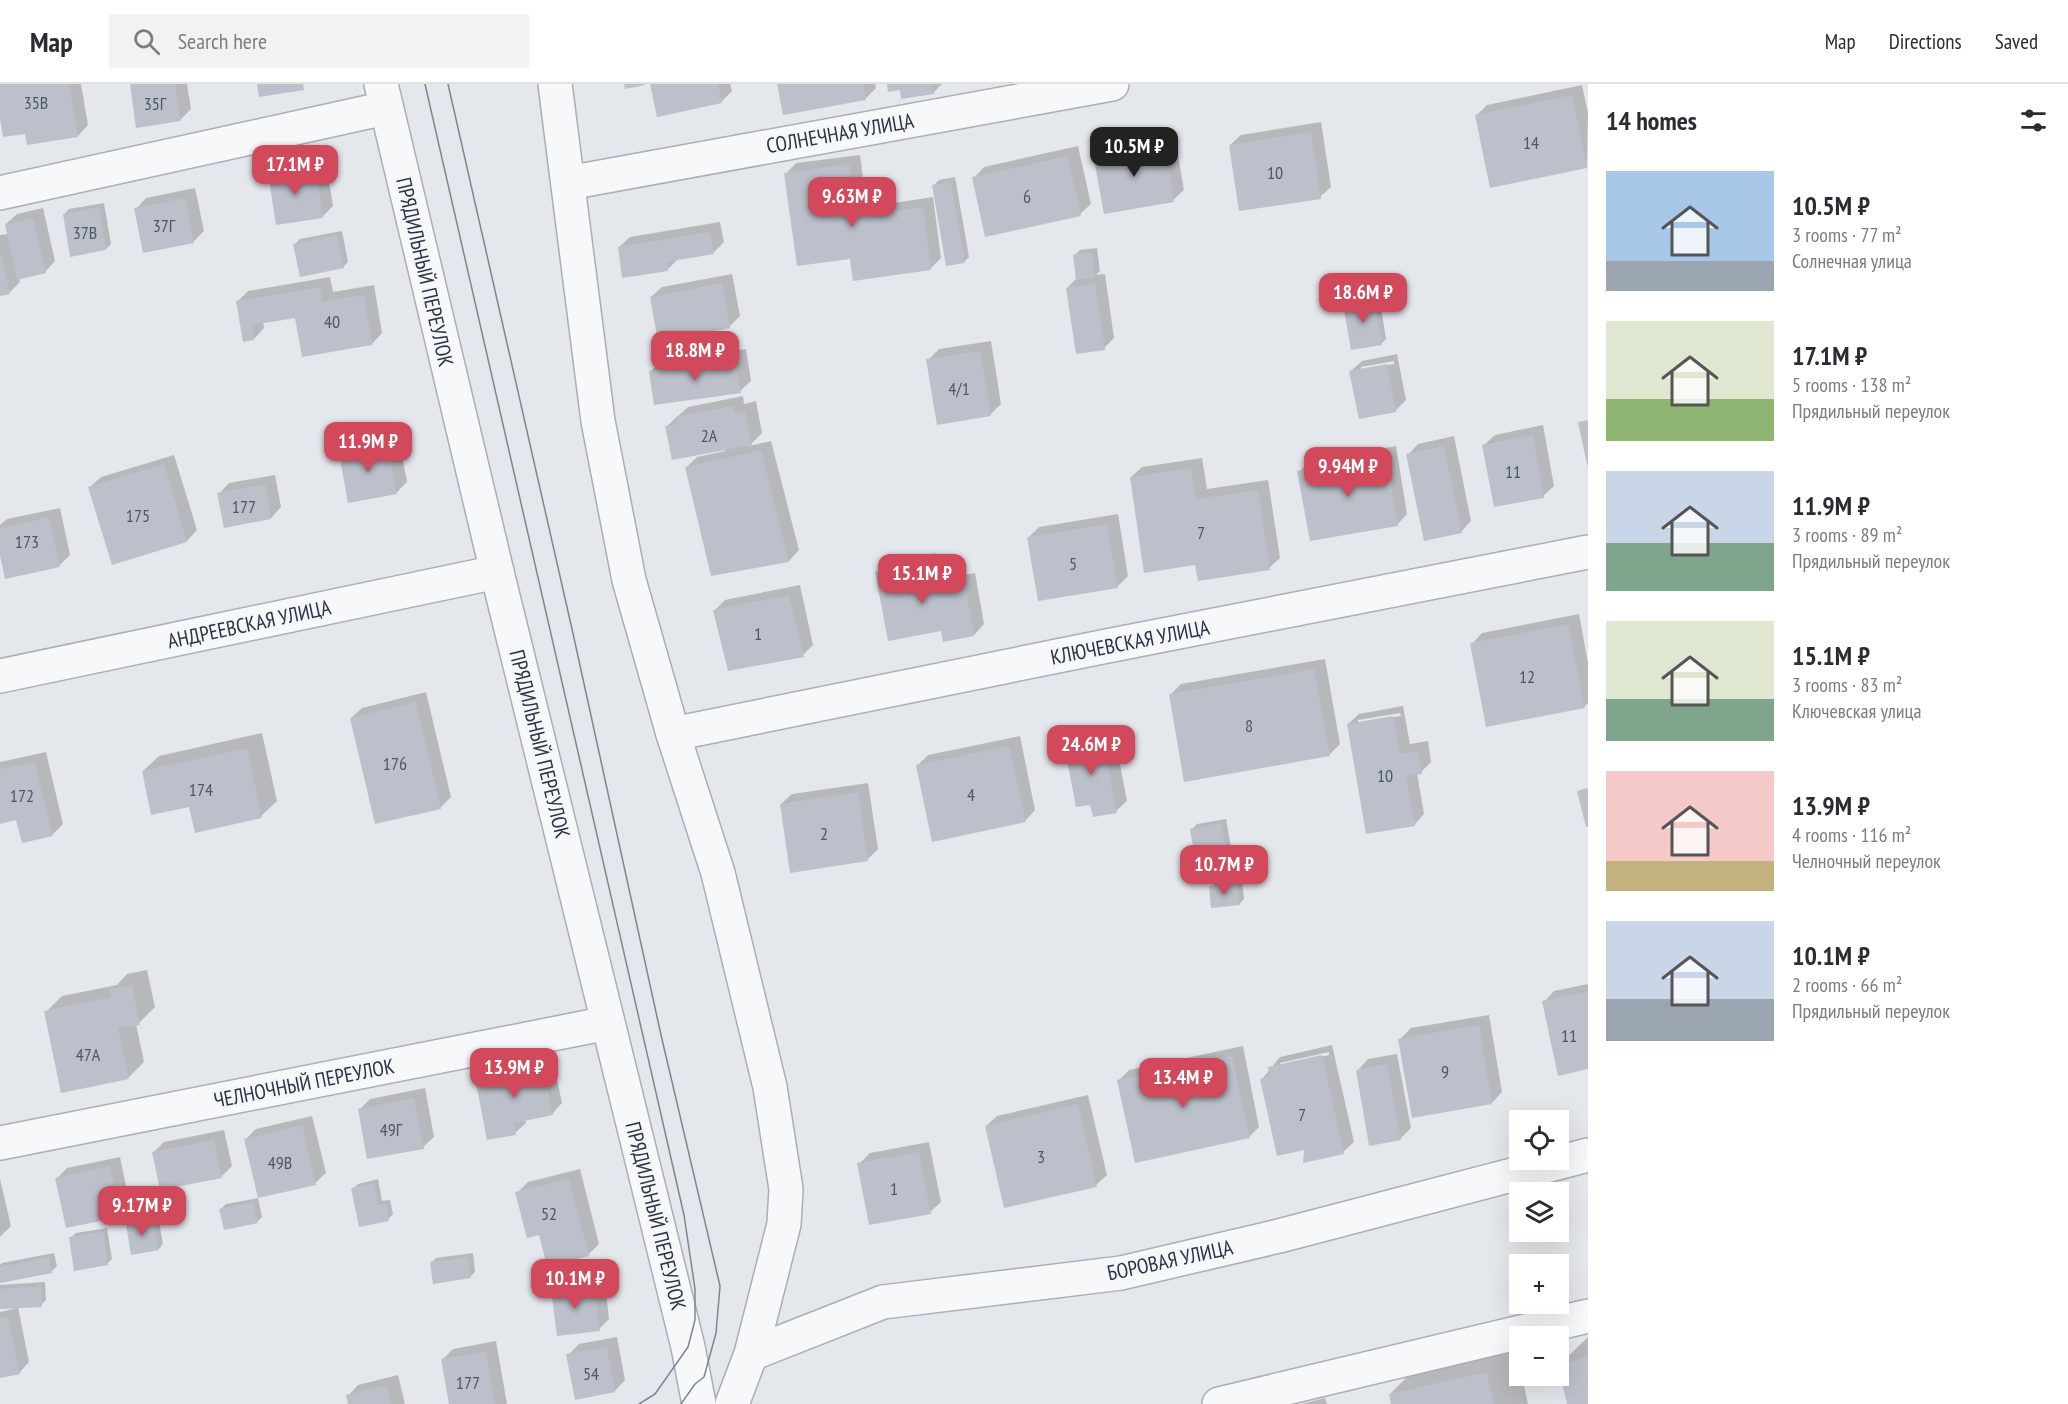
<!DOCTYPE html>
<html lang="en">
<head>
<meta charset="utf-8">
<style>
	:root { --surface:#fff; --page:#f2f2f3; --text:#2b2b33; --muted:#7c7c81; --line:#e1e1e2; --accent:#d1495b }
	body { margin:0; font-family:"PT Sans Narrow",sans-serif; background:var(--page); color:var(--text); height:100vh; display:flex; flex-direction:column; font-size:22px; white-space:nowrap }
	* { box-sizing:border-box; margin:0 }
	p { font-size:20px; color:var(--muted) }
	.icon { flex:none; width:33px; height:33px; fill:none; stroke:currentColor; stroke-width:2; stroke-linecap:round; stroke-linejoin:round }
	.map { position:relative; flex:1; overflow:hidden }
	.side { display:flex; flex-direction:column; background:var(--surface); width:480px }
	.side>* { flex:none }
	.buttons { position:absolute; left:1509px; top:1026px; display:grid; gap:12px }
	.buttons a { display:grid; place-items:center; width:60px; height:60px; border-radius:0px; background:var(--surface); box-shadow:0 6px 24px #0002; font-size:30px }
	.price { position:absolute; translate:-50% -51px; padding:0 14px; border-radius:12px; background:var(--accent); color:#fff; font-size:20px; line-height:39px; filter:drop-shadow(0 2px 3px #0008) }
	.price::after { content:''; position:absolute; left:50%; top:36px; width:18px; height:14px; margin-left:-9px; background:inherit; clip-path:polygon(0 0,100% 0,50% 100%) }
	.price.selected { background:#222; color:#fff }
	ul { padding:0; list-style:none }
	li { display:flex; align-items:center; gap:18px; height:150px; padding:0 18px }
	li span { display:grid; place-items:center; flex:none; width:168px; height:120px; border-radius:0px; color:#555 }
	li>.icon { margin-inline-start:auto }
	span .icon { width:72px; height:72px; fill:#fffc; stroke-width:1 }
	li b { font-size:26px }
	h2 { display:flex; justify-content:space-between; align-items:center; height:72px; padding:0 18px; font-size:26px }
	header { display:flex; align-items:center; gap:36px; box-sizing:border-box; height:84px; padding:0 30px; background:var(--surface); border-bottom:2px solid var(--line) }
	header strong { font-size:28px }
	nav { display:flex; gap:33px; margin-inline-start:auto; font-size:21px }
	.search { width:420px; height:54px; background:var(--page); display:flex; align-items:center; gap:15px; box-sizing:border-box; padding:0 21px; border-radius:0px; color:var(--muted); font-size:22px }
	main { display:flex; flex:1; min-height:0 }
	.map>svg:first-child { display:block }
	.shadow { fill:#0003; fill-rule:evenodd }
	.building { fill:#bbc0ca }
	.lines { fill:none; stroke-linecap:round; stroke-linejoin:round }
	.minor-casing { stroke:#a9aeb7; stroke-width:36 }
	.minor { stroke:#f7f8fa; stroke-width:33 }
	.tram { stroke:#7d8696; stroke-width:1.5 }
	.labels { text-anchor:middle; dominant-baseline:central; stroke-width:5; stroke-linejoin:round; paint-order:stroke }
	.number-label { font-size:18px; fill:#4f5766 }
	.street-label { font-size:21px; fill:#2b3445; stroke:#f4f6f9 }
</style>
</head>
<body>
<header>
<strong>Map</strong>
<div class="search"><svg class="icon" aria-label="search" viewBox="0 0 24 24"><circle cx="10" cy="10" r="6"/><path d="M15 15l6 6"/></svg>Search here</div>
<nav><a>Map</a><a>Directions</a><a>Saved</a></nav>
</header>
<main>
<div class="map">
<svg width="1588" height="1320" viewBox="0 0 1588 1320">
	<rect width="100%" height="100%" fill="#e4e7ec"/>
	<g class="shadow">
		<path d="M0,0H81L88,41L78,52L26,48L0,26Z"/>
		<path d="M131,0H187L191,25L180,36Z"/>
		<path d="M651,0H730L732,7L721,18Z"/>
		<path d="M779,0H875L876,4L865,15Z"/>
		<path d="M888,0H942L933,9L901,4Z"/>
		<path d="M1582,1L1588,29L1587,83L1476,32L1487,21Z"/>
		<path d="M1321,38L1331,103L1320,113L1230,61L1241,51Z"/>
		<path d="M1174,48L1184,106L1173,116L1095,70L1106,60Z"/>
		<path d="M1078,62L1091,120L1080,130L974,94L984,83Z"/>
		<path d="M860,71L867,123L933,113L941,174L930,185L851,174L786,90L796,79Z"/>
		<path d="M325,72L333,122L323,132L278,139L270,90L281,79Z"/>
		<path d="M955,93L969,173L964,178L934,101L939,96Z"/>
		<path d="M195,104L204,147L193,158L136,125L146,114Z"/>
		<path d="M104,119L111,160L106,165L64,130L69,125Z"/>
		<path d="M43,124L55,177L45,188L19,194L20,198L9,209L0,211V151L8,150L6,140L17,130Z"/>
		<path d="M720,138L724,158L713,169L678,175L667,186L619,163L630,153Z"/>
		<path d="M342,147L348,178L343,183L295,160L300,155Z"/>
		<path d="M1097,164L1100,187L1096,191L1105,190L1114,254L1104,264L1067,204L1077,194L1075,171L1080,166Z"/>
		<path d="M732,190L740,232L729,243L651,213L662,203Z"/>
		<path d="M330,193L333,208L374,201L382,249L372,260L296,232L263,238L264,244L254,255L237,218L248,207Z"/>
		<path d="M1379,211L1386,255L1381,260L1345,221L1350,216Z"/>
		<path d="M991,257L1001,320L990,331L928,276L939,265Z"/>
		<path d="M746,265L751,297L740,307L651,287L661,277Z"/>
		<path d="M1397,270L1406,316L1395,327L1351,287L1362,277ZM1394,277V280L1361,286V283Z"/>
		<path d="M743,312L744,320L756,317L762,349L749,362L771,357L799,466L789,477L686,384L697,373L725,367V364L667,342L688,323Z"/>
		<path d="M1543,341L1554,402L1543,412L1484,361L1495,351Z"/>
		<path d="M398,350L407,398L396,409L340,369L351,359Z"/>
		<path d="M1454,352L1471,437L1461,448L1408,371L1418,360Z"/>
		<path d="M1396,362L1407,430L1397,441L1299,388L1310,377Z"/>
		<path d="M174,371L197,446L187,457L90,403L101,393Z"/>
		<path d="M1202,374L1207,405L1268,396L1280,474L1269,484L1196,480L1131,393L1142,383Z"/>
		<path d="M275,391L281,423L271,434L219,410L229,399Z"/>
		<path d="M60,424L70,471L59,482L0,463V441L7,435Z"/>
		<path d="M1118,430L1128,492L1117,503L1029,453L1039,443Z"/>
		<path d="M935,469L939,495L975,489L984,540L974,551L942,545L876,488L887,478Z"/>
		<path d="M800,501L813,561L803,571L715,526L725,516Z"/>
		<path d="M1579,530L1588,579V619L1584,623L1472,560L1482,549Z"/>
		<path d="M1325,575L1340,660L1329,671L1170,611L1181,600Z"/>
		<path d="M426,608L451,713L440,724L351,634L362,624Z"/>
		<path d="M1403,622L1410,660L1428,657L1431,678L1421,688L1417,689L1424,730L1414,741L1348,640L1359,630ZM1400,629L1401,632L1358,639V636Z"/>
		<path d="M1113,644L1127,717L1116,727L1065,661L1076,650Z"/>
		<path d="M262,649L277,717L261,732L190,721L143,687L159,672Z"/>
		<path d="M1020,652L1035,726L1025,737L917,682L928,671Z"/>
		<path d="M46,668L63,740L52,751L17,734L0,738V678Z"/>
		<path d="M868,699L878,765L867,776L781,720L792,710Z"/>
		<path d="M1226,735L1234,780L1229,785L1192,745L1197,740Z"/>
		<path d="M1242,795L1244,815L1239,820L1211,803L1216,798Z"/>
		<path d="M147,886L155,923L139,939L136,940L144,978L128,994L46,928L62,912L117,901L127,890Z"/>
		<path d="M1588,900V984L1544,918L1554,907Z"/>
		<path d="M1489,931L1502,1008L1492,1019L1400,955L1411,944Z"/>
		<path d="M1332,961L1354,1058L1343,1068L1305,1064L1262,995L1280,973ZM1329,968V971L1280,982V979Z"/>
		<path d="M1243,962L1259,1043L1249,1053L1119,996L1129,986Z"/>
		<path d="M551,966L562,1019L552,1030L525,1035L526,1039L515,1049L477,1000L488,989L500,987L511,975Z"/>
		<path d="M1397,970L1411,1044L1400,1055L1358,986L1368,975Z"/>
		<path d="M425,1004L434,1053L423,1063L360,1025L370,1015Z"/>
		<path d="M1088,1011L1107,1091L1096,1101L986,1042L997,1032Z"/>
		<path d="M312,1032L326,1089L315,1099L245,1056L256,1045Z"/>
		<path d="M224,1046L232,1082L221,1093L154,1068L164,1058Z"/>
		<path d="M929,1058L941,1118L930,1128L859,1080L870,1069Z"/>
		<path d="M120,1073L130,1121L120,1132L57,1094L67,1084Z"/>
		<path d="M580,1085L599,1160L588,1171L540,1149L517,1109L528,1098Z"/>
		<path d="M0,1095L11,1142L0,1153Z"/>
		<path d="M378,1095L382,1117L390,1116L393,1130L388,1135L353,1105L358,1100Z"/>
		<path d="M258,1114L262,1133L257,1138L221,1125L226,1120Z"/>
		<path d="M158,1131L163,1160L159,1165L128,1141L133,1136Z"/>
		<path d="M107,1144L112,1175L107,1180L71,1154L76,1149Z"/>
		<path d="M54,1169L57,1182L52,1187L0,1198V1181L2,1179Z"/>
		<path d="M473,1169L475,1188L470,1193L431,1179L436,1174Z"/>
		<path d="M604,1190L609,1235L599,1245L553,1206L563,1195Z"/>
		<path d="M45,1198L46,1216L41,1221L18,1223L29,1278L19,1289L0,1293V1228L13,1225V1223L0,1224V1201Z"/>
		<path d="M617,1253L625,1296L615,1307L568,1271L579,1260Z"/>
		<path d="M1588,1253V1320H1569L1559,1281Z"/>
		<path d="M496,1257L507,1320H450L442,1276L453,1265Z"/>
		<path d="M1515,1261L1520,1292H1522L1528,1320H1392L1390,1310L1418,1282Z"/>
		<path d="M398,1291L405,1320H350L348,1312L358,1301Z"/>
		<path d="M1325,1314L1327,1320H1301Z"/>
	</g>
	<g class="building">
		<path d="M0,0H69L78,53L27,61L25,50L3,53L0,35Z"/>
		<path d="M130,0H175L181,37L136,44Z"/>
		<path d="M257,0H303L304,6L259,13Z"/>
		<path d="M624,0H645V1L625,5Z"/>
		<path d="M650,0H718L722,19L657,33Z"/>
		<path d="M777,0H863L866,16L783,31Z"/>
		<path d="M887,0H933L934,10L901,15L900,6L888,8Z"/>
		<path d="M1572,11L1587,84L1490,104L1475,31Z"/>
		<path d="M1311,48L1321,115L1239,127L1229,61Z"/>
		<path d="M1164,58L1174,118L1104,130L1093,70Z"/>
		<path d="M1068,72L1081,132L985,153L972,93Z"/>
		<path d="M849,80L857,132L923,123L931,186L853,197L850,175L797,182L784,89Z"/>
		<path d="M315,82L323,134L276,141L268,89Z"/>
		<path d="M951,98L965,179L946,182L932,101Z"/>
		<path d="M185,114L194,159L143,169L134,124Z"/>
		<path d="M99,123L106,166L70,173L63,130Z"/>
		<path d="M33,134L46,189L17,196L5,140Z"/>
		<path d="M710,148L714,170L667,178L668,187L622,194L618,163Z"/>
		<path d="M337,151L344,184L300,193L293,160Z"/>
		<path d="M0,166L10,210L0,212Z"/>
		<path d="M1092,168L1095,194L1076,196L1073,171Z"/>
		<path d="M722,199L730,244L658,258L650,213Z"/>
		<path d="M1095,199L1105,266L1076,270L1066,204Z"/>
		<path d="M320,203L322,218L364,211L372,261L302,273L295,234L252,241L254,256L243,258L236,217Z"/>
		<path d="M1375,215L1382,261L1351,266L1343,220Z"/>
		<path d="M980,267L991,332L937,341L926,275Z"/>
		<path d="M736,275L741,309L654,321L649,287Z"/>
		<path d="M1387,280L1396,328L1359,335L1349,287Z"/>
		<path d="M733,322L734,330L745,327L752,361L672,376L665,342L677,340L675,333Z"/>
		<path d="M1588,336V381H1587L1578,338Z"/>
		<path d="M1533,351L1544,414L1494,423L1482,361Z"/>
		<path d="M387,359L397,410L348,419L339,369Z"/>
		<path d="M1444,362L1462,449L1424,457L1406,370Z"/>
		<path d="M761,366L789,478L711,492L685,383Z"/>
		<path d="M1386,372L1398,442L1310,457L1297,387Z"/>
		<path d="M164,380L187,458L112,481L88,403Z"/>
		<path d="M1191,384L1196,415L1258,406L1270,486L1198,497L1195,481L1144,489L1130,393Z"/>
		<path d="M265,400L271,435L224,444L217,409Z"/>
		<path d="M49,433L60,483L5,495L0,471V444Z"/>
		<path d="M1107,440L1118,504L1038,517L1027,453Z"/>
		<path d="M925,479L929,505L965,499L974,552L943,558L941,547L888,557L875,488Z"/>
		<path d="M789,511L804,573L728,587L713,526Z"/>
		<path d="M1568,540L1585,624L1486,643L1470,559Z"/>
		<path d="M1314,585L1330,672L1184,698L1169,610Z"/>
		<path d="M416,618L441,725L375,740L350,634Z"/>
		<path d="M1393,632L1400,670L1418,667L1422,690L1406,692L1415,742L1366,750L1347,640Z"/>
		<path d="M1102,653L1117,729L1093,733L1090,721L1076,723L1064,660Z"/>
		<path d="M1009,662L1026,738L932,758L916,681Z"/>
		<path d="M247,664L262,734L195,749L189,723L151,731L142,687Z"/>
		<path d="M35,678L53,752L22,759L16,736L0,740V685Z"/>
		<path d="M1588,704V743H1586L1577,707Z"/>
		<path d="M858,708L868,777L790,789L780,720Z"/>
		<path d="M1221,739L1230,786L1198,791L1190,745Z"/>
		<path d="M1237,799L1240,821L1211,824L1209,802Z"/>
		<path d="M132,901L140,941L118,944L129,995L61,1009L44,927L111,913L110,905Z"/>
		<path d="M1588,907V985L1558,992L1542,917Z"/>
		<path d="M1479,941L1492,1020L1412,1034L1398,955Z"/>
		<path d="M1322,971L1344,1070L1303,1079L1304,1066L1277,1072L1260,995L1270,992L1268,983Z"/>
		<path d="M1232,972L1250,1054L1135,1079L1117,996Z"/>
		<path d="M541,976L553,1031L514,1039L516,1051L487,1056L476,999L500,994L499,985Z"/>
		<path d="M1387,980L1401,1056L1369,1062L1356,986Z"/>
		<path d="M414,1014L424,1065L367,1075L358,1025Z"/>
		<path d="M1078,1020L1097,1103L1004,1124L985,1042Z"/>
		<path d="M302,1041L316,1101L258,1114L244,1055Z"/>
		<path d="M214,1056L222,1094L160,1106L152,1068Z"/>
		<path d="M919,1068L931,1130L869,1141L857,1079Z"/>
		<path d="M110,1082L120,1133L66,1144L55,1094Z"/>
		<path d="M569,1095L589,1172L547,1182L539,1151L527,1154L515,1108Z"/>
		<path d="M374,1099L378,1121L386,1120L389,1137L359,1143L351,1104Z"/>
		<path d="M253,1118L258,1139L224,1146L219,1125Z"/>
		<path d="M153,1135L159,1166L131,1171L126,1140Z"/>
		<path d="M103,1148L108,1181L74,1187L69,1153Z"/>
		<path d="M49,1173L52,1189L0,1199V1183Z"/>
		<path d="M468,1173L471,1194L433,1200L430,1178Z"/>
		<path d="M593,1199L600,1247L557,1252L551,1205Z"/>
		<path d="M41,1202L42,1223L0,1225V1205Z"/>
		<path d="M8,1233L20,1290L0,1294V1235Z"/>
		<path d="M607,1263L615,1308L575,1316L566,1270Z"/>
		<path d="M486,1267L495,1320H449L441,1275Z"/>
		<path d="M1588,1273V1320H1567L1558,1281Z"/>
		<path d="M1487,1288L1494,1320H1391L1389,1310Z"/>
		<path d="M387,1301L392,1320H348L346,1311Z"/>
	</g>
	<g class="lines">
		<g class="minor-casing">
			<g id="minor">
				<path d="M381,0L497,488L688,1263L699,1320"/>
				<path d="M555,0L598,337L629,496L673,650L718,789L770,1003L786,1105L784,1140L751,1270L732,1320"/>
				<path d="M568,99L1112,0"/>
				<path d="M0,109L386,24"/>
				<path d="M0,592L497,488"/>
				<path d="M673,650L1107,562L1588,468"/>
				<path d="M0,1059L608,939"/>
				<path d="M751,1270L883,1218L1121,1189L1279,1152L1588,1071"/>
				<path d="M1219,1320L1588,1232"/>
			</g>
		</g>
		<use href="#minor" class="minor"/>
		<g class="tram">
			<path d="M425,0L684,1131L695,1205V1236L688,1263L655,1310L639,1320"/>
			<path d="M448,0L572,545L661,951L720,1202L716,1249L704,1293L695,1300L681,1320"/>
		</g>
	</g>
	<g class="labels">
		<g class="number-label">
			<text x="36" y="18">35В</text>
			<text x="155" y="19">35Г</text>
			<text x="1531" y="58">14</text>
			<text x="1275" y="88">10</text>
			<text x="1027" y="112">6</text>
			<text x="164" y="141">37Г</text>
			<text x="85" y="148">37В</text>
			<text x="332" y="237">40</text>
			<text x="959" y="304">4/1</text>
			<text x="709" y="351">2А</text>
			<text x="1513" y="387">11</text>
			<text x="244" y="422">177</text>
			<text x="138" y="431">175</text>
			<text x="1201" y="448">7</text>
			<text x="27" y="457">173</text>
			<text x="1073" y="479">5</text>
			<text x="758" y="549">1</text>
			<text x="1527" y="592">12</text>
			<text x="1249" y="641">8</text>
			<text x="395" y="679">176</text>
			<text x="1385" y="691">10</text>
			<text x="201" y="705">174</text>
			<text x="971" y="710">4</text>
			<text x="22" y="711">172</text>
			<text x="824" y="749">2</text>
			<text x="1569" y="951">11</text>
			<text x="88" y="970">47А</text>
			<text x="1445" y="987">9</text>
			<text x="1302" y="1030">7</text>
			<text x="391" y="1045">49Г</text>
			<text x="1041" y="1072">3</text>
			<text x="280" y="1078">49В</text>
			<text x="894" y="1104">1</text>
			<text x="549" y="1129">52</text>
			<text x="591" y="1289">54</text>
			<text x="468" y="1298">177</text>
		</g>
		<g class="street-label">
			<text transform="translate(840 49) rotate(-10)">СОЛНЕЧНАЯ УЛИЦА</text>
			<text transform="translate(425 188) rotate(77)">ПРЯДИЛЬНЫЙ ПЕРЕУЛОК</text>
			<text transform="translate(249 540) rotate(-12)">АНДРЕЕВСКАЯ УЛИЦА</text>
			<text transform="translate(1130 558) rotate(-11)">КЛЮЧЕВСКАЯ УЛИЦА</text>
			<text transform="translate(540 660) rotate(76)">ПРЯДИЛЬНЫЙ ПЕРЕУЛОК</text>
			<text transform="translate(304 999) rotate(-11)">ЧЕЛНОЧНЫЙ ПЕРЕУЛОК</text>
			<text transform="translate(656 1132) rotate(76)">ПРЯДИЛЬНЫЙ ПЕРЕУЛОК</text>
			<text transform="translate(1170 1176) rotate(-12)">БОРОВАЯ УЛИЦА</text>
		</g>
	</g>
</svg>
<div class="buttons">
<a><svg class="icon" aria-label="locate" viewBox="0 0 24 24"><circle cx="12" cy="12" r="6"/><path d="M12 2v4M12 18v4M2 12h4M18 12h4"/></svg></a>
<a><svg class="icon" aria-label="layers" viewBox="0 0 24 24"><path d="M12 4l9 5-9 5-9-5zM3 14l9 5 9-5"/></svg></a>
<a>+</a>
<a>−</a>
</div>
<b class="price selected" style="left:1134px;top:94px">10.5M ₽</b>
<b class="price" style="left:295px;top:112px">17.1M ₽</b>
<b class="price" style="left:852px;top:144px">9.63M ₽</b>
<b class="price" style="left:1363px;top:240px">18.6M ₽</b>
<b class="price" style="left:695px;top:298px">18.8M ₽</b>
<b class="price" style="left:368px;top:389px">11.9M ₽</b>
<b class="price" style="left:1348px;top:414px">9.94M ₽</b>
<b class="price" style="left:922px;top:521px">15.1M ₽</b>
<b class="price" style="left:1091px;top:692px">24.6M ₽</b>
<b class="price" style="left:1224px;top:812px">10.7M ₽</b>
<b class="price" style="left:514px;top:1015px">13.9M ₽</b>
<b class="price" style="left:1183px;top:1025px">13.4M ₽</b>
<b class="price" style="left:142px;top:1153px">9.17M ₽</b>
<b class="price" style="left:575px;top:1226px">10.1M ₽</b>
</div>
<section class="side">
<h2>14 homes<svg class="icon" aria-label="filters" viewBox="0 0 24 24"><path d="M4 7h16M4 17h16"/><circle cx="9" cy="7" r="2"/><circle cx="15" cy="17" r="2"/></svg></h2>
<ul>
<li><span style="background:linear-gradient(#a9c7e8 75%,#9aa5b1 0)"><svg class="icon" aria-label="home" viewBox="0 0 24 24"><path d="M3 11l9-7 9 7M6 9v11h12V9"/></svg></span><div><b>10.5M ₽</b><p>3 rooms · 77 m²</p><p>Солнечная улица</p></div></li>
<li><span style="background:linear-gradient(#dfe7d0 65%,#8fb573 0)"><svg class="icon" aria-label="home" viewBox="0 0 24 24"><path d="M3 11l9-7 9 7M6 9v11h12V9"/></svg></span><div><b>17.1M ₽</b><p>5 rooms · 138 m²</p><p>Прядильный переулок</p></div></li>
<li><span style="background:linear-gradient(#c9d6e8 60%,#7fa58c 0)"><svg class="icon" aria-label="home" viewBox="0 0 24 24"><path d="M3 11l9-7 9 7M6 9v11h12V9"/></svg></span><div><b>11.9M ₽</b><p>3 rooms · 89 m²</p><p>Прядильный переулок</p></div></li>
<li><span style="background:linear-gradient(#dfe7d0 65%,#7fa58c 0)"><svg class="icon" aria-label="home" viewBox="0 0 24 24"><path d="M3 11l9-7 9 7M6 9v11h12V9"/></svg></span><div><b>15.1M ₽</b><p>3 rooms · 83 m²</p><p>Ключевская улица</p></div></li>
<li><span style="background:linear-gradient(#f6c9c9 75%,#c2b280 0)"><svg class="icon" aria-label="home" viewBox="0 0 24 24"><path d="M3 11l9-7 9 7M6 9v11h12V9"/></svg></span><div><b>13.9M ₽</b><p>4 rooms · 116 m²</p><p>Челночный переулок</p></div></li>
<li><span style="background:linear-gradient(#c9d6e8 65%,#9aa5b1 0)"><svg class="icon" aria-label="home" viewBox="0 0 24 24"><path d="M3 11l9-7 9 7M6 9v11h12V9"/></svg></span><div><b>10.1M ₽</b><p>2 rooms · 66 m²</p><p>Прядильный переулок</p></div></li>
</ul>
</section>
</main>
</body>
</html>
